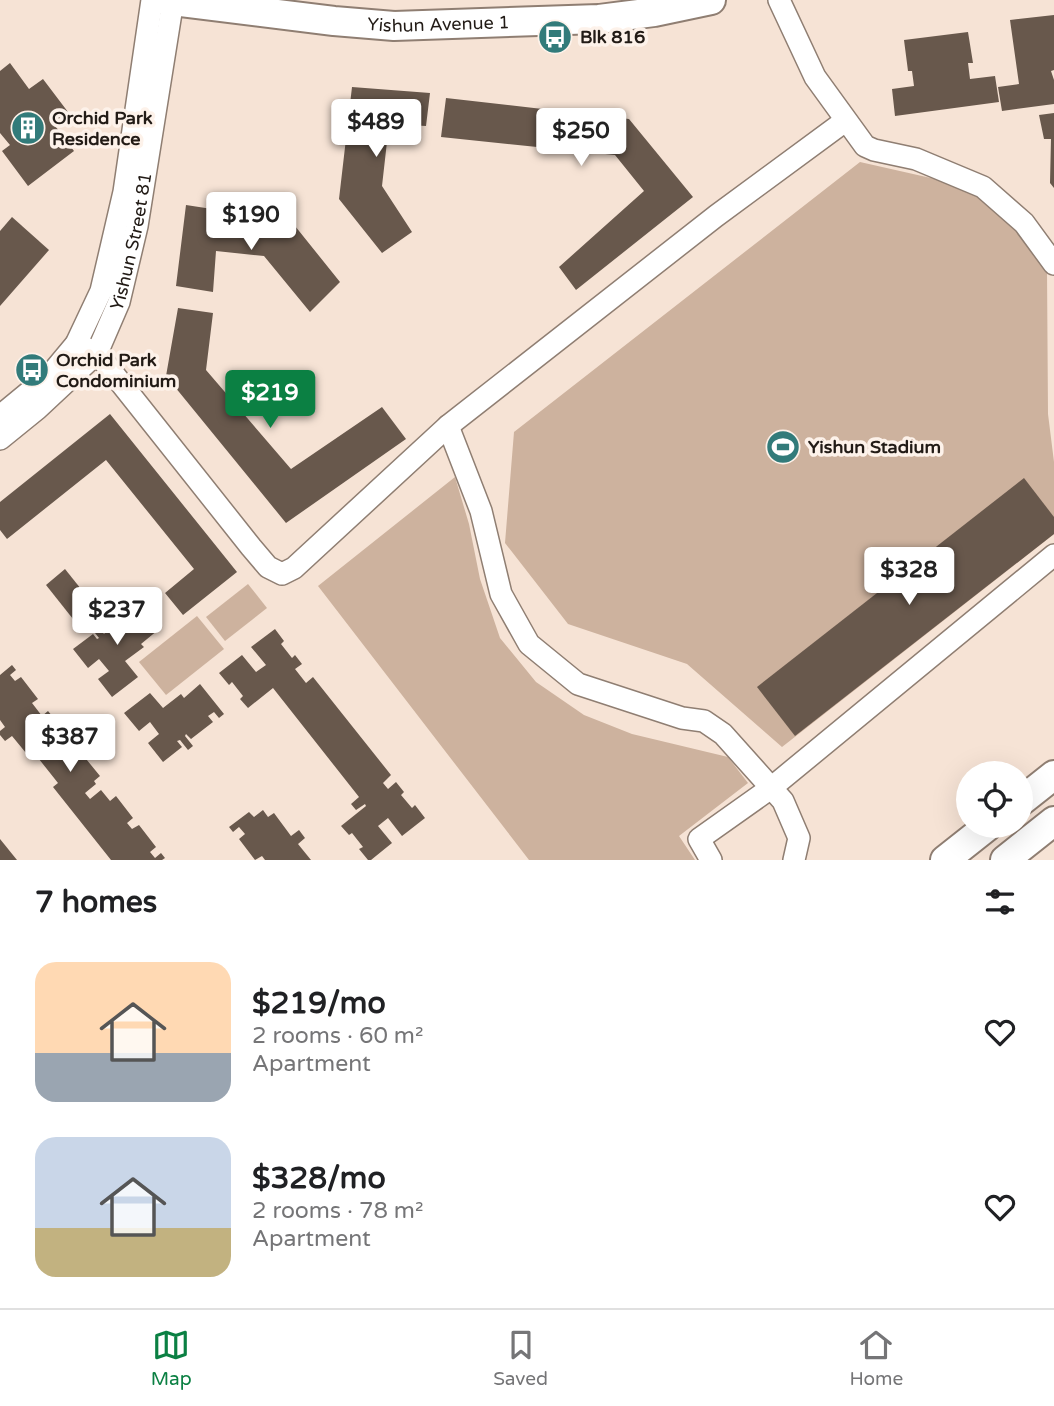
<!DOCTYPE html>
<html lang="en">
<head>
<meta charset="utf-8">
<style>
	:root { --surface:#fff; --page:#f6f6f6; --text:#202124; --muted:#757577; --line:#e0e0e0; --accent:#0b8043 }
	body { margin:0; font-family:"Varela Round",sans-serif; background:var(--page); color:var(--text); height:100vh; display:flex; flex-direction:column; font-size:26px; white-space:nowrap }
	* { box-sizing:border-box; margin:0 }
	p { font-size:23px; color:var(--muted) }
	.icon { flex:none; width:38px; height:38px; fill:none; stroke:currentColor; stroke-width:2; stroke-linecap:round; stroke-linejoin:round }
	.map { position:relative; height:860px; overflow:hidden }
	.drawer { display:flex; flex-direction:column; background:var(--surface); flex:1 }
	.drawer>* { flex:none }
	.buttons { position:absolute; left:956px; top:761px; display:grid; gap:14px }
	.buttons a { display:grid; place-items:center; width:77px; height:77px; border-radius:50%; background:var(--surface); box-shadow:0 7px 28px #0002; font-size:35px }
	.price { position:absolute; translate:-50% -60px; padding:0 16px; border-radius:7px; background:#fff; color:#222; font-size:23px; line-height:46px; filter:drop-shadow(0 2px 4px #0008) }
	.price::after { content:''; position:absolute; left:50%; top:42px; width:21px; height:16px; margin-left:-10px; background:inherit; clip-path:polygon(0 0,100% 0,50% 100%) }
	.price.current { background:var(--accent); color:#fff }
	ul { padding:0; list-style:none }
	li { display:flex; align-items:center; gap:21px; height:175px; padding:0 35px }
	li span { display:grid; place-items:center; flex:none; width:196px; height:140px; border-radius:21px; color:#555 }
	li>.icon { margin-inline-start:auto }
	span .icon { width:84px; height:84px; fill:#fffc; stroke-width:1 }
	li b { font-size:30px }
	h2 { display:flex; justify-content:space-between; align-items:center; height:84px; padding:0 35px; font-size:30px }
	.dock { display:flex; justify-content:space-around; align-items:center; height:98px; border-top:2px solid var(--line); background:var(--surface); font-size:19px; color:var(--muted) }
	.dock a { display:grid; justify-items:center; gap:4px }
	.dock .current { color:var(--accent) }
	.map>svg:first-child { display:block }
	.green { fill:#cdb29e }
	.building { fill:#68584c }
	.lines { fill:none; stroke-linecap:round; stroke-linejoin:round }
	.minor-casing { stroke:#8f7e72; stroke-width:24 }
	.major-casing { stroke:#8f7e72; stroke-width:32 }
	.minor { stroke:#fff; stroke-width:21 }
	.major { stroke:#fff; stroke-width:28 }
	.labels { text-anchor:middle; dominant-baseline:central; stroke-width:7; stroke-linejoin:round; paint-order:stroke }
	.street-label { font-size:18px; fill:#221b16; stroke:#fdf2ea }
	.poi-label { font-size:18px; font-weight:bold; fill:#221b16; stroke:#fdf2ea; text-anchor:start }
</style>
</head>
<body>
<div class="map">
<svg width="1054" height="860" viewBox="0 0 1054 860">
	<rect width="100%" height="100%" fill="#f6e3d5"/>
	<g class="green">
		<path d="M860,162L984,190L1047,271L1048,414L1054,462V534L782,747L687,664L568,624L505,543L514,432Z"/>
		<path d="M455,477L469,524L480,579L500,638L536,682L584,715L632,734L728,757L748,783L679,836L695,860H529L318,586Z"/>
		<path d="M248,584L267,608L225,641L206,617Z"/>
		<path d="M197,616L224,649L166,695L139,662Z"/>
	</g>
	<g class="building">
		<path d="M1054,15V70L1051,71L1054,80V104L1002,111L998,87L1019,84L1010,20Z"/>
		<path d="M968,32L973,63H968L970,79L995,76L999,102L895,116L892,89L914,86L912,71H908L904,40Z"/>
		<path d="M10,63L29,89L43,79L68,112L53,123L74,151L28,186L2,151L10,145L0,133V71Z"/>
		<path d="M352,87L430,93L426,126L389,124L382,186L412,232L382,253L339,199Z"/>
		<path d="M446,98L629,119L693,197L576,290L559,267L644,191L615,155L441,137Z"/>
		<path d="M1054,113V188L1050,183L1051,139H1044L1039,115Z"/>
		<path d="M186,205L291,221L340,282L310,312L264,256L216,251L213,292L176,286Z"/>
		<path d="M12,217L49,250L0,306V231Z"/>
		<path d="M178,308L213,313L206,370L291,469L382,407L406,439L286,523L166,376Z"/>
		<path d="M110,414L237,572L183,615L165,593L194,569L106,460L7,539L0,530V502Z"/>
		<path d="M1024,478L1054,517V534L795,736L757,687Z"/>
		<path d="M65,569L93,604L73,619L46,585Z"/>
		<path d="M135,601L158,630L141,644L144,647L125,661L138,677L112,697L98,679L109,671L99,659L88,668L73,649L93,634L97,639L99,638L91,628L96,624L104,634L106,632L102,627L124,610L128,615L134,611L130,605Z"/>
		<path d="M275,629L284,641L281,644L292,658L295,655L302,664L295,669L306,683L313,677L391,775L383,783L388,789L396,782L404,792L401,795L412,808L415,805L425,818L402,836L388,818L378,826L392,843L371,860H368L359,849L363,847L352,833L349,835L341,826L366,806L365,804L356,810L351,804L359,797L273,688L248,708L240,699L243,696L232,682L229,685L219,673L242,655L256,672L266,665L251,647Z"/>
		<path d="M12,665L16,670L10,675L15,681L21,677L38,699L32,703L42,716L48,711L66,733L60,738L76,759L82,754L100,776L94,781L96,784L85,793L90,799L101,790L110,801L116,796L133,818L127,823L132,829L139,825L156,847L150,852L155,858L161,853L165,858L162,860H111L53,787L58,783L31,749L26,753L12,736L5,741L0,735V731L5,727L0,720V675Z"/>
		<path d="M200,684L224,714L219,718L214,712L208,716L213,722L191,739L186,734L185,736L193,746L188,750L180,740L177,741L182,747L163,762L148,743L159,734L150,722L139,731L124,713L150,693L163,708L181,694L184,698Z"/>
		<path d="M263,810L268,817L274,813L291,836L299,830L305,838L298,844L311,860H265L262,856L255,860L239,839L245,834L239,827L233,832L229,827L249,812L254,817Z"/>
		<path d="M0,839L17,860H0Z"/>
	</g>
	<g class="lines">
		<g class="minor-casing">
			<g id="minor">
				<path d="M779,0L815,77L865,146L874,150L916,159L983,187L1024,223L1054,264"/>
				<path d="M76,344L97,353L251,547L268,567L282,574L294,568L448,426L716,216L845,121"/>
				<path d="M0,416L51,374L76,344L101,291L124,192L152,0"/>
				<path d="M448,426L481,511L501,594L529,644L578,684L682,718L704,721L723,734L783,801L799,838L794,860"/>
				<path id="s1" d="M0,439L37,409L97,353L119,302L137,226L173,0"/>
				<path d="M711,860L699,839L771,788L1054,555"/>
			</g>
		</g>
		<g class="major-casing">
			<g id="major">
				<path id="s2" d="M165,0L334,21L394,26L599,19L654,12L711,0"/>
				<path d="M1020,802L1054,775"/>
				<path d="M945,860L988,826"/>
				<path d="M1005,860L1054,821"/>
			</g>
		</g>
		<use href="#minor" class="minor"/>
		<use href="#major" class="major"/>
	</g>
	<defs>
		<g id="bus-disc" transform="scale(1.75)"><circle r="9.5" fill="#327b7a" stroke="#fdf2ea"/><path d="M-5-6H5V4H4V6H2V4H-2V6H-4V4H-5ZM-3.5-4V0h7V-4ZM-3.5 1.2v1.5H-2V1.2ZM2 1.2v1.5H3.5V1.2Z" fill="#fff"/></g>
		<g id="building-disc" transform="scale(1.75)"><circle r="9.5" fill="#327b7a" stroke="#fdf2ea"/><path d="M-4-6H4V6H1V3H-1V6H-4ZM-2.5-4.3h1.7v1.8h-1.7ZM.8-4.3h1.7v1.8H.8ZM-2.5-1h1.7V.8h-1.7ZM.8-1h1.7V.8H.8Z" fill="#fff"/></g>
		<g id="stadium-disc" transform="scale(1.75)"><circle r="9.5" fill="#327b7a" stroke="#fdf2ea"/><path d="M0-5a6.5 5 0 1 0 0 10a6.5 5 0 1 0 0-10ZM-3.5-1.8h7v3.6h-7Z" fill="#fff"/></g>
	</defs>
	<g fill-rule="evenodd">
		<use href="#bus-disc" x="555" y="37"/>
		<use href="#building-disc" x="28" y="128"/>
		<use href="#bus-disc" x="32" y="370"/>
		<use href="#stadium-disc" x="783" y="447"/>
	</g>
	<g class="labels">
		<g class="street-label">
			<text stroke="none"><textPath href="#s2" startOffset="275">Yishun Avenue 1</textPath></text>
			<text stroke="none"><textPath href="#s1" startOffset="247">Yishun Street 81</textPath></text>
		</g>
		<g class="poi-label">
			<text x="580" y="37">Blk 816</text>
			<text x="52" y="118">Orchid Park<tspan x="52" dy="21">Residence</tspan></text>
			<text x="56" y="360">Orchid Park<tspan x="56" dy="21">Condominium</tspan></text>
			<text x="808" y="447">Yishun Stadium</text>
		</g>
	</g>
</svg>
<div class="buttons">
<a><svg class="icon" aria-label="locate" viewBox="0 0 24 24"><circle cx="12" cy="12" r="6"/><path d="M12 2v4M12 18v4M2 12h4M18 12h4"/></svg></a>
</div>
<b class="price" style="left:376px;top:159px">$489</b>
<b class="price" style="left:581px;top:168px">$250</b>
<b class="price" style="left:251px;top:252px">$190</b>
<b class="price current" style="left:270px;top:430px">$219</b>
<b class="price" style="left:909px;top:607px">$328</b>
<b class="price" style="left:117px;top:647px">$237</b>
<b class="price" style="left:70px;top:774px">$387</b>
</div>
<section class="drawer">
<h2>7 homes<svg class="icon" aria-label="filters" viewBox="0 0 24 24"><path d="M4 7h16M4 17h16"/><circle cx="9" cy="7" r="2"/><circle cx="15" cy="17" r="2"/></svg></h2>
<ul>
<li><span style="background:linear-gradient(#ffd9b3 65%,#9aa5b1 0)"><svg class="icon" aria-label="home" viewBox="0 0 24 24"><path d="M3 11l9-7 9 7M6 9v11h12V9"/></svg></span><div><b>$219/mo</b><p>2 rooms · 60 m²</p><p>Apartment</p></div><svg class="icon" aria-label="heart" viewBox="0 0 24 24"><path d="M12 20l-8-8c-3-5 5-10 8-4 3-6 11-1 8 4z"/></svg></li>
<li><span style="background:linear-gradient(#c9d6e8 65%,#c2b280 0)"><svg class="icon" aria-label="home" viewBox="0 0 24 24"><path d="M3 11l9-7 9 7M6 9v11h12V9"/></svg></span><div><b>$328/mo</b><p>2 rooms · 78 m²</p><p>Apartment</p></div><svg class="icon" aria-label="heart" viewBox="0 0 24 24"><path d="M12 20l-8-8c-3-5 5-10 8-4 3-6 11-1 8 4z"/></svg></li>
</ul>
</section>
<nav class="dock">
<a class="current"><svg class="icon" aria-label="map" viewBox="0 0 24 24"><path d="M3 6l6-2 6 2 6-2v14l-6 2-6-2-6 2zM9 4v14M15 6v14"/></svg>Map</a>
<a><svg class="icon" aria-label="saved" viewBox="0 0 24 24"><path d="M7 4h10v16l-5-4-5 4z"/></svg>Saved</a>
<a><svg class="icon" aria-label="home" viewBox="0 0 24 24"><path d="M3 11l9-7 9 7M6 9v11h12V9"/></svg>Home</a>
</nav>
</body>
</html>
